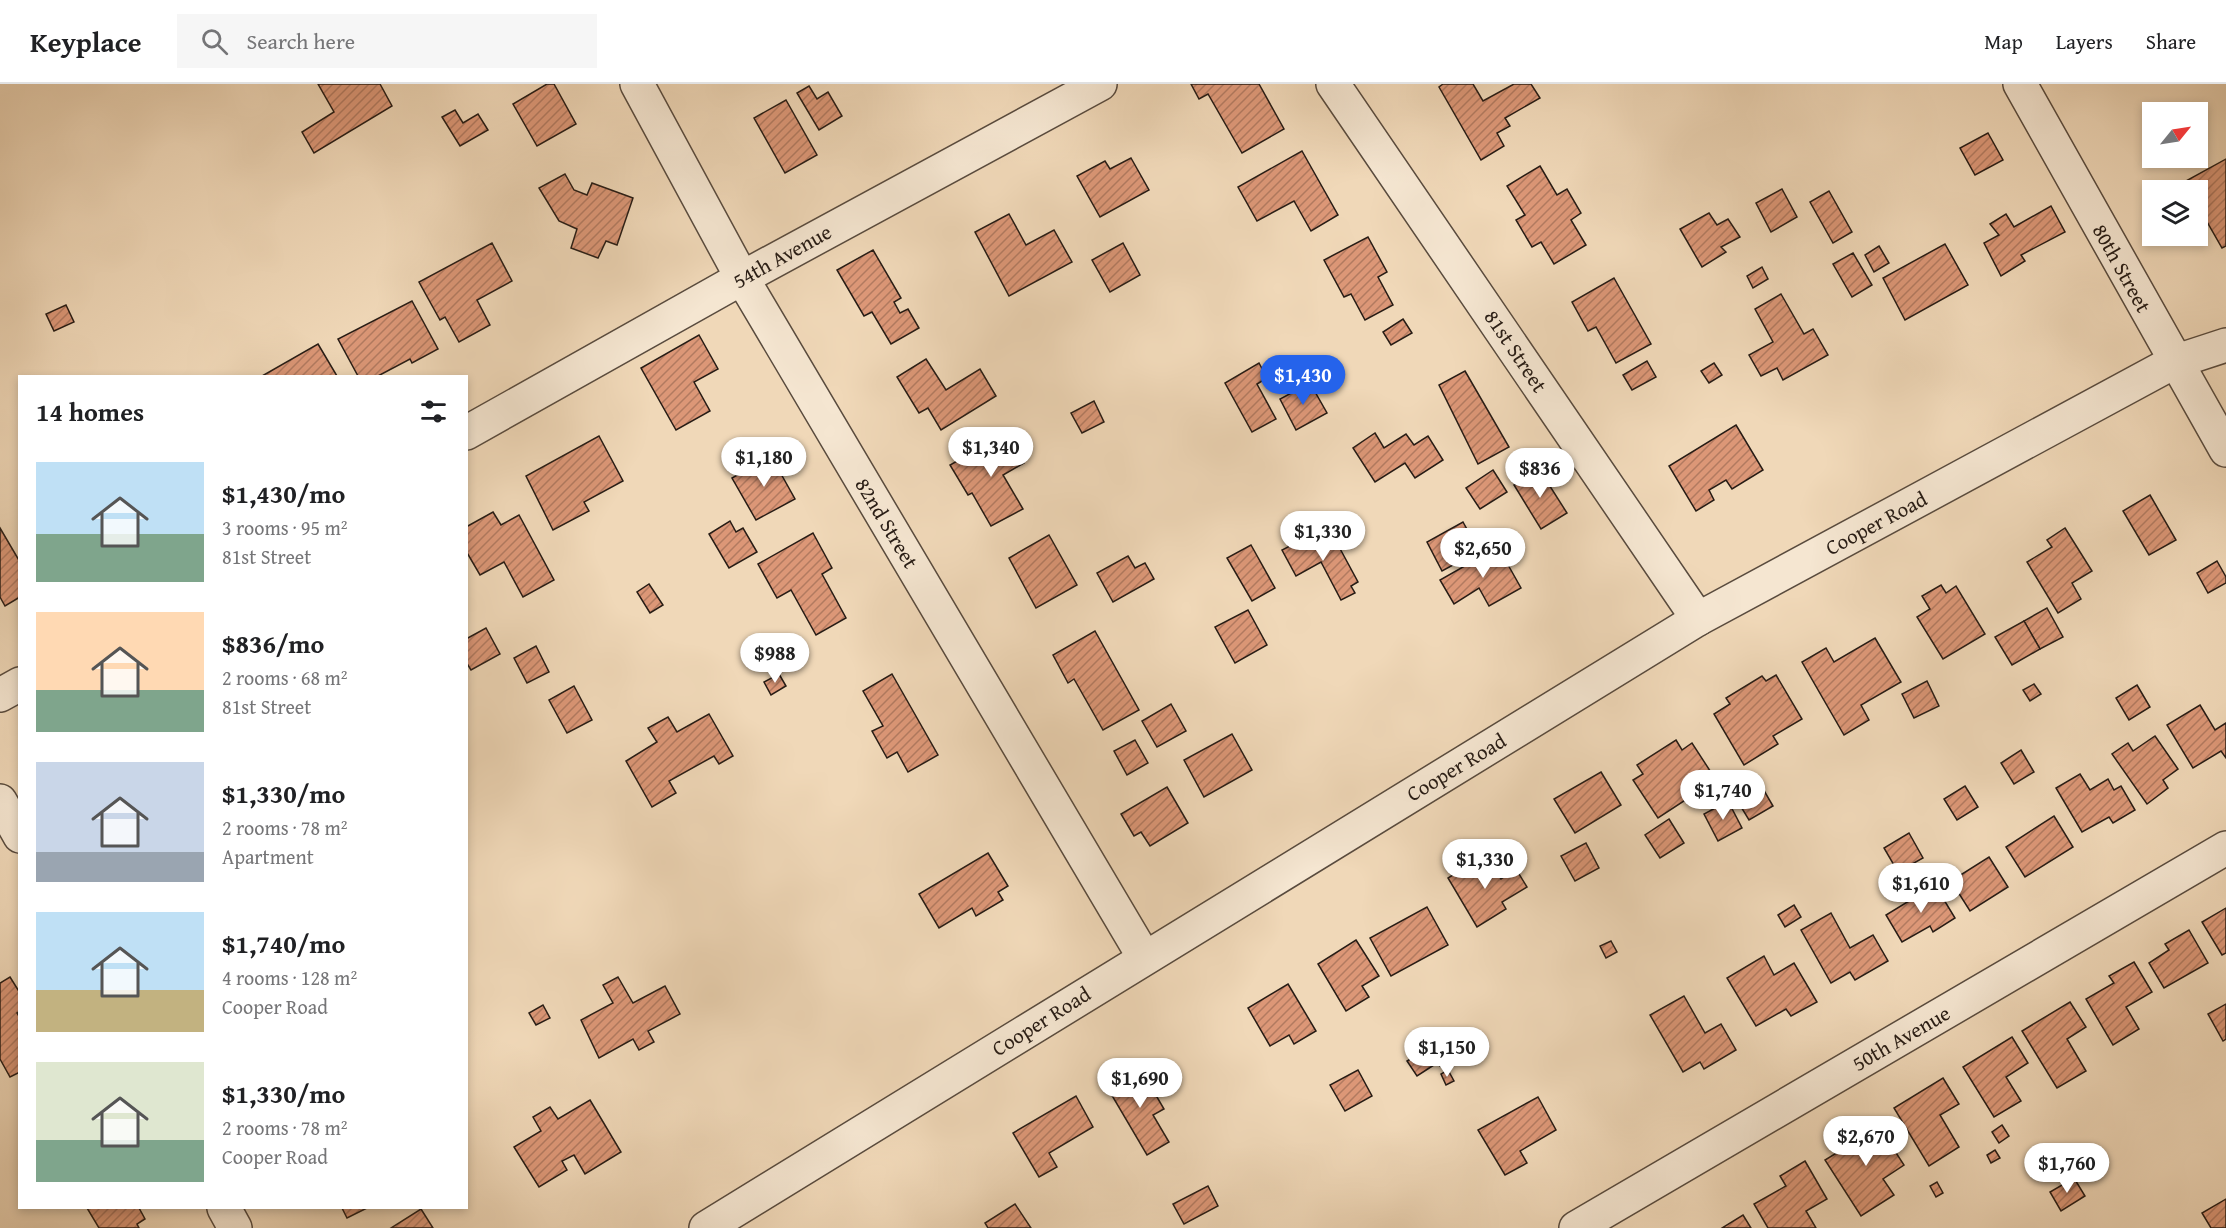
<!DOCTYPE html>
<html lang="en">
<head>
<meta charset="utf-8">
<style>
	:root { --surface:#fff; --page:#f6f6f6; --text:#202124; --muted:#757577; --line:#e0e0e0; --accent:#2563eb }
	body { margin:0; font-family:"Gentium Book Plus",serif; background:var(--page); color:var(--text); height:100vh; display:flex; flex-direction:column; font-size:22px; white-space:nowrap }
	* { box-sizing:border-box; margin:0 }
	p { font-size:20px; color:var(--muted) }
	.icon { flex:none; width:33px; height:33px; fill:none; stroke:currentColor; stroke-width:2; stroke-linecap:round; stroke-linejoin:round }
	.map { position:relative; flex:1; overflow:hidden }
	.panel { position:absolute; left:18px; top:291px; width:450px; height:834px; display:flex; flex-direction:column; background:var(--surface); border-radius:0px; box-shadow:0 3px 9px #0003 }
	.panel>* { flex:none }
	.needle { width:39px; rotate:60deg }
	.tools { position:absolute; left:2142px; top:18px; display:grid; gap:12px }
	.tools a { display:grid; place-items:center; width:66px; height:66px; border-radius:0px; background:var(--surface); box-shadow:0 3px 9px #0003; font-size:30px }
	.price { position:absolute; translate:-50% -51px; padding:0 14px; border-radius:21px; background:#fff; color:#222; font-size:20px; line-height:39px; filter:drop-shadow(0 2px 3px #0008) }
	.price::after { content:''; position:absolute; left:50%; top:36px; width:18px; height:14px; margin-left:-9px; background:inherit; clip-path:polygon(0 0,100% 0,50% 100%) }
	.price.active { background:var(--accent); color:#fff }
	ul { padding:0; list-style:none }
	li { display:flex; align-items:center; gap:18px; height:150px; padding:0 18px }
	li span { display:grid; place-items:center; flex:none; width:168px; height:120px; border-radius:0px; color:#555 }
	li>.icon { margin-inline-start:auto }
	span .icon { width:72px; height:72px; fill:#fffc; stroke-width:1 }
	li b { font-size:26px }
	h2 { display:flex; justify-content:space-between; align-items:center; height:72px; padding:0 18px; font-size:26px }
	header { display:flex; align-items:center; gap:36px; box-sizing:border-box; height:84px; padding:0 30px; background:var(--surface); border-bottom:2px solid var(--line) }
	header strong { font-size:28px }
	nav { display:flex; gap:33px; margin-inline-start:auto; font-size:21px }
	.search { width:420px; height:54px; background:var(--page); display:flex; align-items:center; gap:15px; box-sizing:border-box; padding:0 21px; border-radius:0px; color:var(--muted); font-size:22px }
	.map>svg:first-child { display:block }
	.building { fill:url(#building-hatch); stroke:#271c15; stroke-width:1.5 }
	.lines { fill:none; stroke-linecap:round; stroke-linejoin:round }
	.minor-casing { stroke:#594b3e; stroke-width:36 }
	.minor { stroke:#f5e6d1; stroke-width:33 }
	.labels { text-anchor:middle; dominant-baseline:central; stroke-width:6; stroke-linejoin:round; paint-order:stroke }
	.street-label { font-size:21px; fill:#271c15; stroke:#f5e6d1 }
</style>
</head>
<body>
<header>
<strong>Keyplace</strong>
<div class="search"><svg class="icon" aria-label="search" viewBox="0 0 24 24"><circle cx="10" cy="10" r="6"/><path d="M15 15l6 6"/></svg>Search here</div>
<nav><a>Map</a><a>Layers</a><a>Share</a></nav>
</header>
<div class="map">
<svg width="2226" height="1144" viewBox="0 0 2226 1144">
	<defs>
		<pattern id="building-hatch" width="6" height="6" patternUnits="userSpaceOnUse" patternTransform="scale(1.5)"><rect width="6" height="6" fill="#dc9777"/><path d="M-1 1l2-2M0 6l6-6M5 7l2-2" fill="none" stroke="#b27a60"/></pattern>
	</defs>
	<rect width="100%" height="100%" fill="#f0d8b8"/>
	<filter id="stains"><feTurbulence type="fractalNoise" baseFrequency=".00333" numOctaves="4"/><feColorMatrix values="0 0 0 0 .2 0 0 0 0 .09 0 0 0 0 .02 0 0 0 .5 -.17"/></filter>
	<radialGradient id="worn" r=".72"><stop offset=".6" stop-color="#630" stop-opacity="0"/><stop offset="1" stop-color="#630" stop-opacity=".3"/></radialGradient>
	<g class="building">
		<path d="M318,0H380L392,22L314,69L302,48L334,28Z"/>
		<path d="M547,0H554L576,40L537,62L513,20Z"/>
		<path d="M1191,0H1259L1284,45L1242,69L1208,10L1199,15Z"/>
		<path d="M1443,0H1473L1483,17L1514,0H1531L1540,14L1505,34L1510,42L1497,49L1504,62L1481,76L1439,3Z"/>
		<path d="M809,2L817,15L828,8L842,32L819,46L797,9Z"/>
		<path d="M786,16L817,71L785,89L754,34Z"/>
		<path d="M455,26L463,39L478,30L488,46L460,62L442,33Z"/>
		<path d="M1988,49L2003,76L1975,91L1960,64Z"/>
		<path d="M1302,67L1338,131L1311,147L1294,117L1257,137L1238,103Z"/>
		<path d="M1131,74L1149,106L1100,133L1077,92L1105,77L1110,85Z"/>
		<path d="M2226,75V162L2222,164L2198,122V106H2188L2184,98Z"/>
		<path d="M1540,82L1557,111L1567,105L1581,129L1571,136L1586,161L1554,180L1541,158L1532,163L1516,136L1525,131L1507,102Z"/>
		<path d="M565,90L574,106L587,111L592,99L633,114L617,161L606,157L598,174L571,164L577,145L559,137L539,104Z"/>
		<path d="M1782,105L1797,133L1771,148L1756,119Z"/>
		<path d="M1829,107L1852,148L1833,159L1810,118Z"/>
		<path d="M2051,122L2065,148L2021,171L2025,177L2001,192L1984,159L1999,151L1990,140L2006,130L2014,143Z"/>
		<path d="M1709,129L1717,141L1728,135L1740,153L1721,163L1726,168L1702,183L1680,145Z"/>
		<path d="M1009,130L1026,161L1054,146L1072,178L1009,212L975,148Z"/>
		<path d="M1368,153L1387,188L1378,193L1393,221L1365,236L1351,210L1344,213L1324,176Z"/>
		<path d="M492,159L512,197L477,216L490,241L459,258L445,233L440,236L419,198Z"/>
		<path d="M1123,159L1140,191L1110,208L1092,176Z"/>
		<path d="M1945,160L1968,201L1905,236L1883,194Z"/>
		<path d="M1879,162L1889,179L1874,188L1865,171Z"/>
		<path d="M873,166L901,214L894,218L900,229L908,225L919,244L891,260L872,228L864,232L837,186Z"/>
		<path d="M1853,169L1872,201L1852,213L1833,180Z"/>
		<path d="M1762,183L1768,195L1753,204L1747,192Z"/>
		<path d="M1614,194L1651,260L1616,279L1596,243L1588,247L1572,218Z"/>
		<path d="M1781,210L1804,250L1813,245L1828,271L1783,296L1777,284L1761,292L1749,271L1773,258L1755,225Z"/>
		<path d="M412,217L438,265L412,279L410,275L378,292H358L338,255Z"/>
		<path d="M66,221L74,238L54,247L46,230Z"/>
		<path d="M1403,235L1412,249L1391,261L1383,248Z"/>
		<path d="M699,251L718,285L694,298L710,327L676,346L641,284Z"/>
		<path d="M318,260L337,292H262Z"/>
		<path d="M926,275L946,306L980,285L996,312L941,346L928,324L919,329L897,293Z"/>
		<path d="M1647,277L1656,293L1632,306L1623,291Z"/>
		<path d="M1259,279L1267,294L1257,300L1276,335L1252,348L1225,299Z"/>
		<path d="M1714,279L1722,291L1709,299L1701,287Z"/>
		<path d="M1465,287L1509,363L1478,380L1439,301Z"/>
		<path d="M1310,299L1327,329L1296,346L1280,315Z"/>
		<path d="M1094,317L1104,338L1082,349L1071,329Z"/>
		<path d="M1736,341L1763,386L1732,405L1726,396L1709,406L1714,416L1696,427L1669,382Z"/>
		<path d="M1007,349L1024,379L1003,391L1023,425L991,442L972,409L968,411L950,381Z"/>
		<path d="M1375,349L1384,364L1406,350L1414,361L1428,352L1443,376L1415,394L1405,379L1375,398L1353,364Z"/>
		<path d="M599,352L623,397L584,418L589,427L553,446L526,392Z"/>
		<path d="M771,372L795,415L756,436L732,394Z"/>
		<path d="M1539,385L1567,429L1541,445L1514,401Z"/>
		<path d="M1493,386L1507,408L1480,425L1466,404Z"/>
		<path d="M2150,411L2176,456L2149,471L2123,427Z"/>
		<path d="M493,428L501,441L519,431L554,496L523,513L504,478L480,491L466,467V443Z"/>
		<path d="M730,437L736,448L743,444L757,468L729,484L709,450Z"/>
		<path d="M1463,438L1479,467L1442,487L1427,458Z"/>
		<path d="M0,444L20,478V513L5,522L0,513Z"/>
		<path d="M2065,444L2092,487L2072,499L2081,515L2058,529L2027,478L2052,463L2047,456Z"/>
		<path d="M1331,448L1358,498L1351,502L1355,509L1341,516L1321,478L1296,492L1282,466L1311,451L1314,457Z"/>
		<path d="M813,449L832,484L822,490L846,534L816,551L791,506L777,514L758,480Z"/>
		<path d="M1049,451L1077,501L1036,524L1009,474Z"/>
		<path d="M1251,461L1275,504L1252,517L1227,474Z"/>
		<path d="M1498,463L1521,504L1489,522L1479,504L1454,520L1440,496Z"/>
		<path d="M1128,472L1135,484L1145,479L1154,495L1113,518L1097,489Z"/>
		<path d="M2217,477L2226,493V499L2208,509L2197,489Z"/>
		<path d="M649,500L663,521L650,529L637,508Z"/>
		<path d="M1941,501L1946,509L1956,502L1985,550L1943,575L1917,533L1930,525L1922,512Z"/>
		<path d="M2047,524L2063,553L2040,565L2024,537Z"/>
		<path d="M1248,526L1267,561L1235,579L1215,543Z"/>
		<path d="M2024,537L2040,565L2012,581L1995,553Z"/>
		<path d="M486,544L500,570L471,586L466,578V555Z"/>
		<path d="M1095,547L1139,626L1103,646L1074,595L1068,599L1053,571Z"/>
		<path d="M1875,554L1901,598L1861,621L1869,636L1844,651L1802,578L1826,564L1834,578Z"/>
		<path d="M536,562L549,588L527,599L514,574Z"/>
		<path d="M779,590L786,602L771,611L764,598Z"/>
		<path d="M892,590L938,671L908,688L897,668L887,674L872,647L883,642L863,607Z"/>
		<path d="M1776,591L1802,635L1773,652L1778,660L1744,681L1714,630L1730,620L1726,614L1762,592L1766,597Z"/>
		<path d="M1927,597L1939,622L1914,634L1902,610Z"/>
		<path d="M2034,600L2041,610L2030,617L2023,606Z"/>
		<path d="M2137,601L2150,623L2129,636L2116,614Z"/>
		<path d="M574,602L592,636L567,649L549,616Z"/>
		<path d="M1171,620L1186,647L1157,663L1142,637Z"/>
		<path d="M2200,621L2215,646L2226,639V674L2221,667L2193,684L2167,641Z"/>
		<path d="M709,630L733,672L719,680L714,672L669,697L676,709L652,723L626,677L657,658L648,644L668,633L677,648Z"/>
		<path d="M1232,650L1252,686L1204,713L1184,676Z"/>
		<path d="M2155,652L2178,685L2163,696L2168,704L2147,720L2112,670L2128,659L2133,667Z"/>
		<path d="M1135,656L1148,679L1127,691L1114,667Z"/>
		<path d="M1676,656L1682,666L1692,659L1716,696L1658,734L1633,696L1643,690L1637,681Z"/>
		<path d="M2021,666L2034,688L2014,700L2001,679Z"/>
		<path d="M1601,688L1621,721L1575,749L1554,715Z"/>
		<path d="M2080,690L2090,706L2108,695L2114,706L2121,702L2135,726L2113,739L2109,733L2082,748L2056,704Z"/>
		<path d="M1759,698L1773,722L1749,736L1735,713Z"/>
		<path d="M1965,702L1978,723L1957,736L1944,715Z"/>
		<path d="M1167,703L1188,739L1150,762L1141,748L1134,752L1121,730Z"/>
		<path d="M1728,717L1742,744L1718,757L1704,730Z"/>
		<path d="M2054,732L2073,763L2025,793L2006,763Z"/>
		<path d="M1669,735L1684,759L1660,774L1645,751Z"/>
		<path d="M1909,749L1923,774L1898,788L1884,764Z"/>
		<path d="M1586,759L1599,784L1575,797L1561,772Z"/>
		<path d="M988,769L1008,802L998,808L1003,816L976,832L972,824L939,844L919,810Z"/>
		<path d="M1989,773L2008,803L1970,827L1951,797Z"/>
		<path d="M1478,775L1483,786L1493,781L1501,795L1516,785L1527,803L1502,818L1506,825L1477,843L1448,794Z"/>
		<path d="M1935,801L1955,834L1933,848L1930,842L1902,858L1886,831Z"/>
		<path d="M1794,821L1801,833L1785,843L1778,831Z"/>
		<path d="M1427,823L1448,861L1391,892L1370,854Z"/>
		<path d="M2226,824V869L2222,871L2202,838Z"/>
		<path d="M1831,829L1850,864L1873,851L1888,877L1855,896L1850,888L1831,899L1801,846Z"/>
		<path d="M2189,846L2208,879L2164,904L2149,879L2169,866L2165,860Z"/>
		<path d="M1356,856L1379,892L1362,902L1369,913L1346,927L1318,880Z"/>
		<path d="M1611,857L1617,868L1606,874L1600,862Z"/>
		<path d="M1764,872L1774,891L1794,879L1817,918L1791,932L1786,925L1756,942L1727,894Z"/>
		<path d="M2134,878L2152,908L2126,923L2139,945L2113,961L2086,915L2114,899L2109,892Z"/>
		<path d="M10,893L20,909V927L17,929L20,934V988L10,993L0,975V899Z"/>
		<path d="M618,893L633,919L665,902L680,930L648,947L654,958L639,966L633,955L599,974L581,936L613,919L603,901Z"/>
		<path d="M1288,900L1316,947L1294,960L1289,951L1270,962L1248,924Z"/>
		<path d="M1684,912L1705,949L1721,940L1736,966L1704,985L1700,978L1683,988L1650,931Z"/>
		<path d="M2070,918L2086,943L2067,955L2086,987L2057,1004L2022,947Z"/>
		<path d="M2226,920V955L2223,957L2208,930Z"/>
		<path d="M543,921L550,934L536,941L529,929Z"/>
		<path d="M2012,953L2028,979L2006,993L2021,1017L1994,1033L1963,983Z"/>
		<path d="M1449,961L1456,973L1440,982L1434,970Z"/>
		<path d="M1424,967L1434,981L1417,992L1407,977Z"/>
		<path d="M1140,984L1164,1025L1153,1031L1169,1058L1147,1071L1107,1003Z"/>
		<path d="M1358,986L1372,1012L1345,1027L1330,1001Z"/>
		<path d="M1448,986L1454,997L1446,1001L1441,990Z"/>
		<path d="M1943,994L1959,1020L1940,1031L1959,1063L1929,1082L1894,1024Z"/>
		<path d="M1076,1012L1093,1043L1049,1069L1057,1083L1039,1093L1013,1049Z"/>
		<path d="M1538,1013L1556,1046L1520,1067L1527,1079L1505,1091L1478,1046Z"/>
		<path d="M590,1016L621,1068L585,1090L574,1071L562,1077L567,1086L539,1103L514,1063L541,1047L533,1033L550,1023L558,1035Z"/>
		<path d="M1874,1035L1904,1081L1883,1095L1894,1111L1861,1132L1825,1076L1848,1062L1843,1055Z"/>
		<path d="M2002,1041L2009,1052L1999,1059L1992,1048Z"/>
		<path d="M1995,1066L2000,1074L1991,1079L1987,1071Z"/>
		<path d="M1805,1077L1827,1115L1806,1127L1816,1144H1768L1754,1120L1786,1102L1780,1092Z"/>
		<path d="M2074,1094L2085,1112L2061,1127L2050,1108Z"/>
		<path d="M1937,1098L1943,1109L1936,1113L1930,1102Z"/>
		<path d="M1208,1102L1218,1122L1184,1140L1173,1120Z"/>
		<path d="M2226,1115V1144H2211L2202,1129Z"/>
		<path d="M1015,1120L1031,1144H988L985,1139Z"/>
		<path d="M87,1124H139L145,1135L137,1140L139,1144H99Z"/>
		<path d="M342,1124H367L347,1134Z"/>
		<path d="M421,1125L433,1144H391Z"/>
		<path d="M1743,1131L1751,1144H1722Z"/>
	</g>
	<g class="lines">
		<g class="minor-casing">
			<g id="minor">
				<path d="M637,0L742,194L1144,873"/>
				<path d="M1333,0L1698,535"/>
				<path d="M2020,0L2226,366"/>
				<path d="M466,349L742,194L1100,0"/>
				<path d="M0,611L20,600"/>
				<path d="M0,717L20,752"/>
				<path d="M224,1124L235,1144"/>
				<path d="M706,1144L1698,535L2174,278L2226,261"/>
				<path d="M1576,1144L2226,764"/>
			</g>
		</g>
		<use href="#minor" class="minor"/>
	</g>
	<g class="labels">
		<g class="street-label">
			<text transform="translate(782 172) rotate(-29)">54th Avenue</text>
			<text transform="translate(2122 184) rotate(61)">80th Street</text>
			<text transform="translate(1516 267) rotate(56)">81st Street</text>
			<text transform="translate(887 439) rotate(59)">82nd Street</text>
			<text transform="translate(1876 439) rotate(-28)">Cooper Road</text>
			<text transform="translate(1456 683) rotate(-31)">Cooper Road</text>
			<text transform="translate(1041 937) rotate(-32)">Cooper Road</text>
			<text transform="translate(1901 954) rotate(-30)">50th Avenue</text>
		</g>
	</g>
	<rect width="100%" height="100%" filter="url(#stains)"/>
	<rect width="100%" height="100%" fill="url(#worn)"/>
</svg>
<div class="tools">
<a><svg class="needle" viewBox="-14 -14 28 28"><path d="M0-13l5 13h-10z" fill="#e53935"/><path d="M0 13l5-13h-10z" fill="#757577"/></svg></a>
<a><svg class="icon" aria-label="layers" viewBox="0 0 24 24"><path d="M12 4l9 5-9 5-9-5zM3 14l9 5 9-5"/></svg></a>
</div>
<b class="price active" style="left:1303px;top:322px">$1,430</b>
<b class="price" style="left:991px;top:394px">$1,340</b>
<b class="price" style="left:764px;top:404px">$1,180</b>
<b class="price" style="left:1540px;top:415px">$836</b>
<b class="price" style="left:1323px;top:478px">$1,330</b>
<b class="price" style="left:1483px;top:495px">$2,650</b>
<b class="price" style="left:775px;top:600px">$988</b>
<b class="price" style="left:1723px;top:737px">$1,740</b>
<b class="price" style="left:1485px;top:806px">$1,330</b>
<b class="price" style="left:1921px;top:830px">$1,610</b>
<b class="price" style="left:1447px;top:994px">$1,150</b>
<b class="price" style="left:1140px;top:1025px">$1,690</b>
<b class="price" style="left:1866px;top:1083px">$2,670</b>
<b class="price" style="left:2067px;top:1110px">$1,760</b>
<section class="panel">
<h2>14 homes<svg class="icon" aria-label="filters" viewBox="0 0 24 24"><path d="M4 7h16M4 17h16"/><circle cx="9" cy="7" r="2"/><circle cx="15" cy="17" r="2"/></svg></h2>
<ul>
<li><span style="background:linear-gradient(#bfe0f5 60%,#7fa58c 0)"><svg class="icon" aria-label="home" viewBox="0 0 24 24"><path d="M3 11l9-7 9 7M6 9v11h12V9"/></svg></span><div><b>$1,430/mo</b><p>3 rooms · 95 m²</p><p>81st Street</p></div></li>
<li><span style="background:linear-gradient(#ffd9b3 65%,#7fa58c 0)"><svg class="icon" aria-label="home" viewBox="0 0 24 24"><path d="M3 11l9-7 9 7M6 9v11h12V9"/></svg></span><div><b>$836/mo</b><p>2 rooms · 68 m²</p><p>81st Street</p></div></li>
<li><span style="background:linear-gradient(#c9d6e8 75%,#9aa5b1 0)"><svg class="icon" aria-label="home" viewBox="0 0 24 24"><path d="M3 11l9-7 9 7M6 9v11h12V9"/></svg></span><div><b>$1,330/mo</b><p>2 rooms · 78 m²</p><p>Apartment</p></div></li>
<li><span style="background:linear-gradient(#bfe0f5 65%,#c2b280 0)"><svg class="icon" aria-label="home" viewBox="0 0 24 24"><path d="M3 11l9-7 9 7M6 9v11h12V9"/></svg></span><div><b>$1,740/mo</b><p>4 rooms · 128 m²</p><p>Cooper Road</p></div></li>
<li><span style="background:linear-gradient(#dfe7d0 65%,#7fa58c 0)"><svg class="icon" aria-label="home" viewBox="0 0 24 24"><path d="M3 11l9-7 9 7M6 9v11h12V9"/></svg></span><div><b>$1,330/mo</b><p>2 rooms · 78 m²</p><p>Cooper Road</p></div></li>
</ul>
</section>
</div>
</body>
</html>
